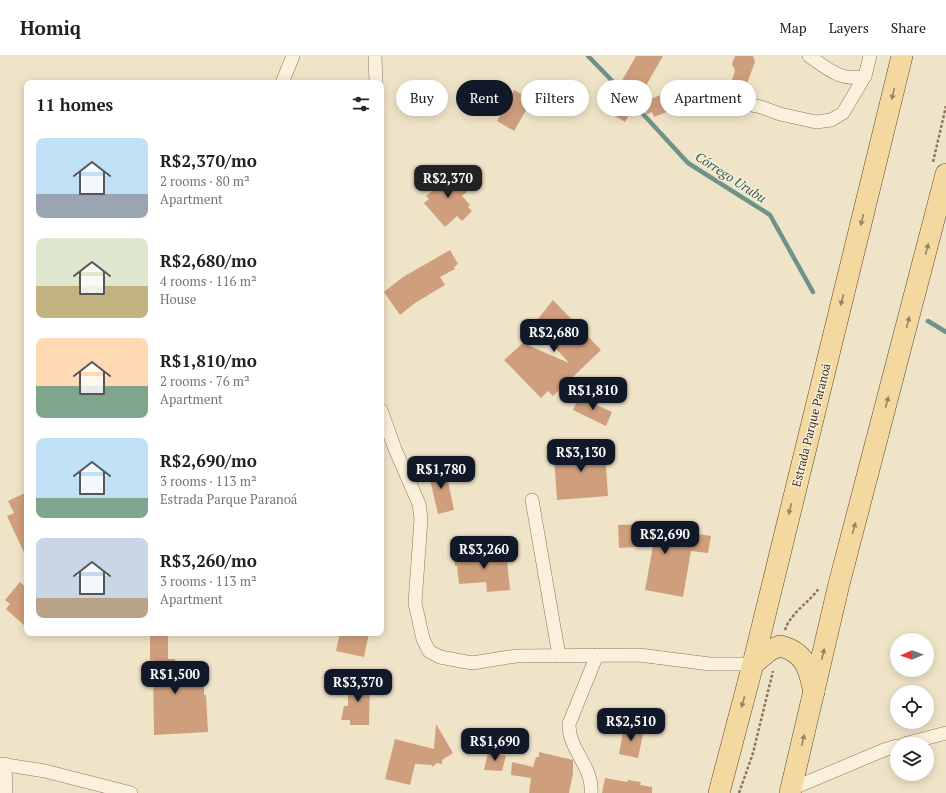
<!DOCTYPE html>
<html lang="en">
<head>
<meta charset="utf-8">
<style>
	:root { --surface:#fff; --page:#f6f6f6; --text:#202124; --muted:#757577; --line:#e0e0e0; --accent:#111827 }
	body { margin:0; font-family:"PT Serif",serif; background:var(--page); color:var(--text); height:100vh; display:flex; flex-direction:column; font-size:15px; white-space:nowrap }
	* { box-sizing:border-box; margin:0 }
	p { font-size:13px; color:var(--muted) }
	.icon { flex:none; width:22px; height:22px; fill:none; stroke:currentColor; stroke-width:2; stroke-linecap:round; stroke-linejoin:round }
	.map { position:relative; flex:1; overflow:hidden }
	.panel { position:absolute; left:24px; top:24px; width:360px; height:556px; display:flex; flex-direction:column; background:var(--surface); border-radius:8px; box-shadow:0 2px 10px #0003 }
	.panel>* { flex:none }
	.banner { position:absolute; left:396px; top:24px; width:380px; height:36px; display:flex; gap:8px }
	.needle { width:26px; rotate:268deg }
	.controls { position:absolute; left:890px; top:577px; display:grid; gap:8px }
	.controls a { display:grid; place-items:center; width:44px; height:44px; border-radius:50%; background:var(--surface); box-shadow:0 2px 10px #0003; font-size:20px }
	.price { position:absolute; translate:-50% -34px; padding:0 9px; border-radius:8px; background:var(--accent); color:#fff; font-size:13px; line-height:26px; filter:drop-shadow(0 1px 2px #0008) }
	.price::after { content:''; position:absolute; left:50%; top:24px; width:12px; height:9px; margin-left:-6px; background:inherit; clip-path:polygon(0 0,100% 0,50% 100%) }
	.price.current { background:#222; color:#fff }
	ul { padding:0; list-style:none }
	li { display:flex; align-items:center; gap:12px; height:100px; padding:0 12px }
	li span { display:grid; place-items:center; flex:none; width:112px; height:80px; border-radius:8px; color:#555 }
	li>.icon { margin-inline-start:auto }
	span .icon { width:48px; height:48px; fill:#fffc; stroke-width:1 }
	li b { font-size:17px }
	h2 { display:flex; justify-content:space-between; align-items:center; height:48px; padding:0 12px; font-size:17px }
	.tag { padding:0 14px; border-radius:18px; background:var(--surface); box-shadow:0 2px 10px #0003; font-size:14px; line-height:36px }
	.tag.current { background:var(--accent); color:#fff }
	header { display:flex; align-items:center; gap:24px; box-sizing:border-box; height:56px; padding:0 20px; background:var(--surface); border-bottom:1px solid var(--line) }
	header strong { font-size:19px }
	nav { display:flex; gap:22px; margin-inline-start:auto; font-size:14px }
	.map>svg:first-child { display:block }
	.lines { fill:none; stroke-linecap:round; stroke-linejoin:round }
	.stream { stroke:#6f938a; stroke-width:4.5 }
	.building { fill:#cf9f7d }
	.minor-casing { stroke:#8d765c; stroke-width:14 }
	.primary-casing { stroke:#5b4430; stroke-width:22 }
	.path { stroke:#8d765c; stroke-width:2.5; stroke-dasharray:3 2; stroke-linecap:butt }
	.minor { stroke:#faf1dc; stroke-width:13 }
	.primary { stroke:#f3d9a0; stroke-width:21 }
	.oneway { fill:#988460 }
	.labels { text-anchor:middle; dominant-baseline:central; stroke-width:3; stroke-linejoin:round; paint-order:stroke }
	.street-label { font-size:12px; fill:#3d2e20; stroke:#f7eed8 }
	.water-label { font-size:13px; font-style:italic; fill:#2f5d5a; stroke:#f7eed8 }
</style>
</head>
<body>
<header>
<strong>Homiq</strong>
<nav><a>Map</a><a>Layers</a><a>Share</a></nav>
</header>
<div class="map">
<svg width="946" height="737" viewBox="0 0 946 737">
	<rect width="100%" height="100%" fill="#f0e4c8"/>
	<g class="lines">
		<g class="stream">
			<path d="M588,0L622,35"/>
			<path d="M631,45L688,107L770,159L813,236"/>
			<path d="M928,265L946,276"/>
		</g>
	</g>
	<g class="building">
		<path d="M636,0H663L625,66L605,54Z"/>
		<path d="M735,0H753L755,6L745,33L731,28L735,14L732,8Z"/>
		<path d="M514,34L532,44L514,75L497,65Z"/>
		<path d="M665,37L672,54L654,61L652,56L647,58L642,47Z"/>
		<path d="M445,111L467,136L462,140L470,149L468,151L472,155L462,165L457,160L445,171L424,147L429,143L426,140L437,131L430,124Z"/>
		<path d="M450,194L458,208L454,211L455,213L440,221L445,229L415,247L400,259L384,236L403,221Z"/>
		<path d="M553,244L601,294L553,340L548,335L541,342L504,304L523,287L569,307L534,268Z"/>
		<path d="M579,341L612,356L606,370L573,354Z"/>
		<path d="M588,383L590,397L605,395L608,440L557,444L554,400L572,398L570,384Z"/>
		<path d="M444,406L454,454L438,458L429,419Z"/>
		<path d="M27,436V503L7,460L14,457L8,445Z"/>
		<path d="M642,468V470L711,480L708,497L691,495L683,541L645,534L653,490L619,492L618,469Z"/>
		<path d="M506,494L510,534L487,536L486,526L459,528L457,510H455L454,499Z"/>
		<path d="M20,526L27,532V572L6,553L10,548L5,544Z"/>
		<path d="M150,577H168V603H175V628L204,627V639H206L208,676L154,679L153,604L150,605Z"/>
		<path d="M340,577H369L364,601L336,595Z"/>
		<path d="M351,623L370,624L369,669H350V664H341L344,650H348V638L350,637Z"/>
		<path d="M436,668L453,697L442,704V708L437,707L432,711V709L415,708L410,729L385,723L395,683L434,693Z"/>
		<path d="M624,670L644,673L638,702L619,698Z"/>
		<path d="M488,696L506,700L502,715L484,714Z"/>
		<path d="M539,696L573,704V718L569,737H529L531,722L511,719L512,706L533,711L536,701H539Z"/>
		<path d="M605,722L627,726L628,724L641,726L640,729L652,731V737H602Z"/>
	</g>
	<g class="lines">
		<g class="minor-casing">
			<g id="minor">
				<path d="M375,0L376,27"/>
				<path d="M809,0C828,13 841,26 865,20L870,0"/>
				<path d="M282,27L293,0"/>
				<path d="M683,43L726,44L761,51L780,58L816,66L831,64L843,57L865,20"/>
				<path d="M381,354L395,393L419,448L421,463L415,547L423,583L429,595L440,601L472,607L516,600L639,599L710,608H753"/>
				<path d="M532,444L559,600"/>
				<path d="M904,688L946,677"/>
				<path d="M0,708L45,715L131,737"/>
				<path d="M5,708L6,737"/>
				<path d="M791,733L884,694L897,690"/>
				<path d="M591,737C594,712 568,693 569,668L597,599"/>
			</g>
		</g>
		<g class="primary-casing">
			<g id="primary">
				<path d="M753,608L770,594L780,590C805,596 809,612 814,636"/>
				<path d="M719,737L753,608L902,0"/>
				<path d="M790,737L839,528L946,118"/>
			</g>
		</g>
		<g class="path">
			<path d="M933,106L946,50"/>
			<path d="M785,574C791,556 809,547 819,532"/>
			<path d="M739,737L753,697L773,615"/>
		</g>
		<use href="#minor" class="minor"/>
		<use href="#primary" class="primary"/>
	</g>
	<defs><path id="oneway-solid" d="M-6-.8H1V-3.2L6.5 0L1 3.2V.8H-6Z"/></defs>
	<g class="oneway">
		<use href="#oneway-solid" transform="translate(893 38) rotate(104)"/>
		<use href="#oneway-solid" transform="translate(862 164) rotate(104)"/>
		<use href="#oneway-solid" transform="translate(927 193) rotate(-75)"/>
		<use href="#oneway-solid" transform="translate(842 244) rotate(105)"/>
		<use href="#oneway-solid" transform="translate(908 266) rotate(-76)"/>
		<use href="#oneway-solid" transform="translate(887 346) rotate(-75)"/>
		<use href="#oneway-solid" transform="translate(790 453) rotate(104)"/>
		<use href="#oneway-solid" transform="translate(854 472) rotate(-75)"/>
		<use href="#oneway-solid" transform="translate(823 598) rotate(-77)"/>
		<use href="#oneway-solid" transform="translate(743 646) rotate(105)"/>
		<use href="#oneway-solid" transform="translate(803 684) rotate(-76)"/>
	</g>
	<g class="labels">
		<g class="street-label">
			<text transform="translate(811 369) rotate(-76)">Estrada Parque Paranoá</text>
		</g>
		<g class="water-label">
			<text transform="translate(731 121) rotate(33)">Córrego Urubu</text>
		</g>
	</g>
</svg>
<div class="controls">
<a><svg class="needle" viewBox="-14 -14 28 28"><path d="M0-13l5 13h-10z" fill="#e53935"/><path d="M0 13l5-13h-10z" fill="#757577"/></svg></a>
<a><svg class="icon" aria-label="locate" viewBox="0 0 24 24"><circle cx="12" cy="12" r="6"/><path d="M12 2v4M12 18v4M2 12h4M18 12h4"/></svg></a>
<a><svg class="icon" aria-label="layers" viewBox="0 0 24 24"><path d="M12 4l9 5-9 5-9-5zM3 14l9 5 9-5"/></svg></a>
</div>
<b class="price current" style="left:448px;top:143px">R$2,370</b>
<b class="price" style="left:554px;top:297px">R$2,680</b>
<b class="price" style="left:593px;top:355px">R$1,810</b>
<b class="price" style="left:581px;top:417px">R$3,130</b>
<b class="price" style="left:441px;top:434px">R$1,780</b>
<b class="price" style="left:665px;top:499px">R$2,690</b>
<b class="price" style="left:484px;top:514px">R$3,260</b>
<b class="price" style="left:175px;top:639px">R$1,500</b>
<b class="price" style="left:358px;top:647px">R$3,370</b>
<b class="price" style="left:631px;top:686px">R$2,510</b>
<b class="price" style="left:495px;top:706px">R$1,690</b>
<div class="banner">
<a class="tag">Buy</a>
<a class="tag current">Rent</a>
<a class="tag">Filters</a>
<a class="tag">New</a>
<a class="tag">Apartment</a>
</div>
<section class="panel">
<h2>11 homes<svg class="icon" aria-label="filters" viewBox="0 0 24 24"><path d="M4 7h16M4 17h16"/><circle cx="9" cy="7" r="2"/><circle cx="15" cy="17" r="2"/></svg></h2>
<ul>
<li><span style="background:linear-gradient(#bfe0f5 70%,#9aa5b1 0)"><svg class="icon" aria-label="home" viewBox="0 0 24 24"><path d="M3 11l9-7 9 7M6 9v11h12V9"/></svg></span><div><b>R$2,370/mo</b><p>2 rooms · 80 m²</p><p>Apartment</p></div></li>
<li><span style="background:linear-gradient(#dfe7d0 60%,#c2b280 0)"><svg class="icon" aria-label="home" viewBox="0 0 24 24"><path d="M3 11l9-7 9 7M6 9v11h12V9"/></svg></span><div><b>R$2,680/mo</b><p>4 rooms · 116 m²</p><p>House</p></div></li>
<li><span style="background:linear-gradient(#ffd9b3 60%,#7fa58c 0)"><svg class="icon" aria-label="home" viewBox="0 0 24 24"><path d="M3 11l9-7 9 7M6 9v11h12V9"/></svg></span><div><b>R$1,810/mo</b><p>2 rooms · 76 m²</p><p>Apartment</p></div></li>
<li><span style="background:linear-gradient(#bfe0f5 75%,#7fa58c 0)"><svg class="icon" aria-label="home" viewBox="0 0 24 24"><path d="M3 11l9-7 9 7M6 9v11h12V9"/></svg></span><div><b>R$2,690/mo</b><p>3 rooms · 113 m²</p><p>Estrada Parque Paranoá</p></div></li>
<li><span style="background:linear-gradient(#c9d6e8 75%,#b9a48a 0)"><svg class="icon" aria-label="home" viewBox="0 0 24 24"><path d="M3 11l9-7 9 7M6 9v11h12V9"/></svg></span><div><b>R$3,260/mo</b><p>3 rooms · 113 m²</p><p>Apartment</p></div></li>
</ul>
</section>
</div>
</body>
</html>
